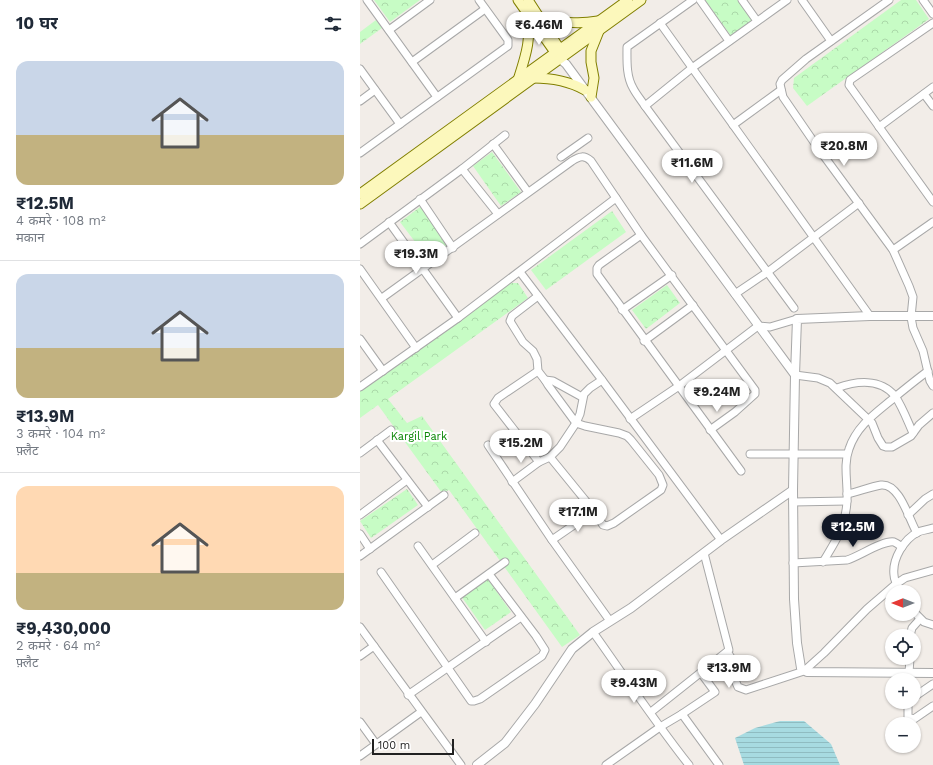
<!DOCTYPE html>
<html lang="hi">
<head>
<meta charset="utf-8">
<style>
	:root { --surface:#fff; --page:#f2f2f3; --text:#1f2937; --muted:#747a83; --line:#e0e1e3; --accent:#111827 }
	body { margin:0; font-family:"Work Sans","Noto Sans Devanagari",sans-serif; background:var(--page); color:var(--text); height:100vh; display:flex; flex-direction:column; font-size:15px; white-space:nowrap }
	* { box-sizing:border-box; margin:0 }
	p { font-size:13px; color:var(--muted) }
	.icon { flex:none; width:22px; height:22px; fill:none; stroke:currentColor; stroke-width:2; stroke-linecap:round; stroke-linejoin:round }
	.map { position:relative; flex:1; overflow:hidden }
	.sheet { display:flex; flex-direction:column; background:var(--surface); width:360px }
	.sheet>* { flex:none }
	.needle { width:26px; rotate:270deg }
	.fabs { position:absolute; left:525px; top:585px; display:grid; gap:8px }
	.fabs a { display:grid; place-items:center; width:36px; height:36px; border-radius:50%; background:var(--surface); box-shadow:0 1px 3px #0004; font-size:20px }
	.scale { position:absolute; left:12px; bottom:10px; width:82px; box-sizing:border-box; padding-left:4px; border:2px solid #212121; border-top:0; font-size:11px; line-height:14px; white-space:nowrap; color:#212121; -webkit-text-stroke:3px #fff; paint-order:stroke }
	.price { position:absolute; translate:-50% -34px; padding:0 9px; border-radius:14px; background:#fff; color:#222; font-size:13px; line-height:26px; filter:drop-shadow(0 1px 2px #0008) }
	.price::after { content:''; position:absolute; left:50%; top:24px; width:12px; height:9px; margin-left:-6px; background:inherit; clip-path:polygon(0 0,100% 0,50% 100%) }
	.price.active { background:var(--accent); color:#fff }
	ul { padding:0; list-style:none }
	li { display:grid; align-content:center; gap:8px; height:212px; padding:0 16px }
	li+li { border-top:1px solid var(--line) }
	li span { display:grid; place-items:center; height:124px; border-radius:12px; color:#555 }
	li>.icon { margin-inline-start:auto }
	span .icon { width:72px; height:72px; fill:#fffc; stroke-width:1 }
	li b { font-size:17px }
	h2 { display:flex; justify-content:space-between; align-items:center; height:48px; padding:0 16px; font-size:17px }
	main { display:flex; flex:1; min-height:0 }
	.map>svg:first-child { display:block }
	.park { fill:url(#park-crowns) }
	.water { fill:url(#water-rules) }
	.lines { fill:none; stroke-linecap:round; stroke-linejoin:round }
	.minor-casing { stroke:#a8a8a8; stroke-width:9 }
	.tertiary-casing { stroke:#a8a8a8; stroke-width:10 }
	.secondary-casing { stroke:#817f00; stroke-width:11 }
	.minor { stroke:#fff; stroke-width:7 }
	.tertiary { stroke:#fff; stroke-width:8 }
	.secondary { stroke:#fcf8bc; stroke-width:9 }
	.labels { text-anchor:middle; dominant-baseline:central; stroke-width:4; stroke-linejoin:round; paint-order:stroke }
	.park-label { font-size:11px; fill:#0c8807; stroke:#fff }
</style>
</head>
<body>
<main>
<section class="sheet">
<h2>10 घर<svg class="icon" aria-label="filters" viewBox="0 0 24 24"><path d="M4 7h16M4 17h16"/><circle cx="9" cy="7" r="2"/><circle cx="15" cy="17" r="2"/></svg></h2>
<ul>
<li><span style="background:linear-gradient(#c9d6e8 60%,#c2b280 0)"><svg class="icon" aria-label="home" viewBox="0 0 24 24"><path d="M3 11l9-7 9 7M6 9v11h12V9"/></svg></span><div><b>₹12.5M</b><p>4 कमरे · 108 m²</p><p>मकान</p></div></li>
<li><span style="background:linear-gradient(#c9d6e8 60%,#c2b280 0)"><svg class="icon" aria-label="home" viewBox="0 0 24 24"><path d="M3 11l9-7 9 7M6 9v11h12V9"/></svg></span><div><b>₹13.9M</b><p>3 कमरे · 104 m²</p><p>फ़्लैट</p></div></li>
<li><span style="background:linear-gradient(#ffd9b3 70%,#c2b280 0)"><svg class="icon" aria-label="home" viewBox="0 0 24 24"><path d="M3 11l9-7 9 7M6 9v11h12V9"/></svg></span><div><b>₹9,430,000</b><p>2 कमरे · 64 m²</p><p>फ़्लैट</p></div></li>
</ul>
</section>
<div class="map">
<svg width="573" height="765" viewBox="0 0 573 765">
	<defs>
		<pattern id="park-crowns" width="20" height="18" patternUnits="userSpaceOnUse"><rect width="20" height="18" fill="#c7fcc5"/><path d="M2 6a3 3 0 1 1 6 0M12 15a3 3 0 1 1 6 0" fill="none" stroke="#abd8a9"/></pattern>
		<pattern id="water-rules" width="6" height="5" patternUnits="userSpaceOnUse"><rect width="6" height="5" fill="#a7dbe1"/><path d="M0 2.5h6" fill="none" stroke="#8fbcc1"/></pattern>
	</defs>
	<rect width="100%" height="100%" fill="#f2ede8"/>
	<g class="park">
		<path d="M14,0H60L30,22Z"/>
		<path d="M345,0H379L394,20L371,36Z"/>
		<path d="M541,0H556L569,19L447,106L433,88L434,78Z"/>
		<path d="M16,20L22,28L0,44V32Z"/>
		<path d="M132,152L161,192L141,206L113,166Z"/>
		<path d="M64,204L92,241L68,259L40,222Z"/>
		<path d="M252,211L266,232L186,290L171,270Z"/>
		<path d="M151,283H158L168,298L28,399L47,423L62,416L220,635L202,647L89,490L82,493L18,405L0,418V390Z"/>
		<path d="M307,285L320,303L286,329L272,310Z"/>
		<path d="M47,489L58,505L11,538L0,521Z"/>
		<path d="M127,578L151,612L125,630L101,596Z"/>
	</g>
	<path class="water" d="M420,721H444L471,744L480,765H384L375,738L395,728Z"/>
	<g class="lines">
		<g class="minor-casing">
			<g id="minor">
				<path d="M7,0L77,97"/>
				<path d="M333,0L267,47C267,60 266,76 273,88C276,94 281,100 285,106L434,308"/>
				<path d="M340,0L369,41"/>
				<path d="M382,0L397,21"/>
				<path d="M442,0L471,41"/>
				<path d="M529,0L446,59L422,80L420,84L423,97L458,148L533,250L549,286L553,297L551,317L553,328L563,351L570,381L573,386"/>
				<path d="M563,0L573,14"/>
				<path d="M300,23L510,316"/>
				<path d="M573,23L490,80L489,85L573,202"/>
				<path d="M29,30L70,0"/>
				<path d="M52,62L125,9"/>
				<path d="M0,69L40,124"/>
				<path d="M564,94L573,106"/>
				<path d="M0,101L15,90"/>
				<path d="M285,106L332,68L427,0"/>
				<path d="M373,125L421,90"/>
				<path d="M519,127L573,87"/>
				<path d="M133,144L168,192"/>
				<path d="M0,153L148,46V40L119,0"/>
				<path d="M201,157L228,138"/>
				<path d="M102,169L138,214"/>
				<path d="M60,199L93,248"/>
				<path d="M29,222L98,318"/>
				<path d="M281,235L239,265L237,268V274L381,471"/>
				<path d="M0,244L102,169L145,135"/>
				<path d="M533,250L573,222"/>
				<path d="M0,269L56,348"/>
				<path d="M160,272L242,380L361,540"/>
				<path d="M375,294L409,271L499,203"/>
				<path d="M178,296L152,316L150,321L163,342L173,351L177,359L178,371L185,380"/>
				<path d="M22,298L212,161C220,156 224,155 231,161L281,235L395,390V394L375,412L350,430"/>
				<path d="M262,310L312,275"/>
				<path d="M0,339L23,371"/>
				<path d="M284,341L333,305"/>
				<path d="M178,371L138,398L134,404L179,462"/>
				<path d="M435,375L458,378L470,383L512,423L518,438L523,446L526,447H532L551,436L559,425L573,413"/>
				<path d="M0,387L98,318L256,198"/>
				<path d="M477,388C496,381 520,378 535,396C542,406 548,422 553,433"/>
				<path d="M270,419L319,386L398,326L410,327L437,319"/>
				<path d="M17,440L68,507"/>
				<path d="M128,445L192,540L250,621"/>
				<path d="M0,453L31,430"/>
				<path d="M390,454H487"/>
				<path d="M190,457L234,511L243,525L247,526L254,523L301,490L303,485L299,475L271,440L267,436L259,433L225,426L216,423L188,385L185,380L193,381L222,397"/>
				<path d="M152,482L179,462L190,457L200,447L216,423L220,414L224,394L230,388L242,380"/>
				<path d="M487,494C498,492 509,487 521,485C540,483 549,520 557,533"/>
				<path d="M433,502L487,501"/>
				<path d="M0,515L47,480"/>
				<path d="M548,515L565,499L573,494"/>
				<path d="M0,534L10,549"/>
				<path d="M192,540L234,511"/>
				<path d="M58,546L126,642"/>
				<path d="M0,556L84,495"/>
				<path d="M463,562C476,540 486,527 487,500C488,483 483,465 489,449C497,425 516,413 535,397C546,388 557,379 568,371"/>
				<path d="M433,563L487,560C498,557 523,540 534,542C537,543 539,545 542,547"/>
				<path d="M72,565L115,533"/>
				<path d="M21,572L111,701H114L120,699L182,656L185,650L176,636L129,574"/>
				<path d="M542,592C538,587 534,581 534,575C532,559 544,539 558,532C562,530 568,530 573,528"/>
				<path d="M95,598L145,562"/>
				<path d="M554,612L564,622L573,625"/>
				<path d="M0,627L101,765"/>
				<path d="M233,632C265,677 295,722 329,765"/>
				<path d="M550,636L552,628L560,619"/>
				<path d="M367,652C374,661 378,669 375,680L378,687L386,690L444,671L464,653L507,609L536,584L545,578L573,570"/>
				<path d="M0,656L14,646"/>
				<path d="M549,673L550,658"/>
				<path d="M48,695L161,617"/>
				<path d="M554,697L573,684"/>
				<path d="M548,702V717L550,718L554,719L573,706"/>
				<path d="M291,712L369,650L344,553"/>
				<path d="M322,714L355,692L341,673"/>
				<path d="M0,722L16,744"/>
				<path d="M0,756L61,712"/>
				<path d="M246,765L300,727L322,714L359,765"/>
			</g>
		</g>
		<g class="tertiary-casing">
			<g id="tertiary">
				<path d="M435,375L437,319L510,316H573"/>
				<path d="M433,490L434,599L437,643L441,668L447,672L573,673"/>
				<path d="M117,765L145,743L175,704L212,649L233,632L271,608L361,540L433,490L435,375L206,64L200,59"/>
			</g>
		</g>
		<g class="secondary-casing">
			<g id="secondary">
				<path d="M158,0L199,58"/>
				<path d="M168,0L199,48"/>
				<path d="M180,17C202,22 215,25 238,21"/>
				<path d="M173,78C192,78 209,81 225,90"/>
				<path d="M158,80C165,58 173,36 166,13"/>
				<path d="M231,97L234,78L231,62V51L239,31"/>
				<path d="M0,194L268,0"/>
				<path d="M0,204L281,0"/>
			</g>
		</g>
		<use href="#minor" class="minor"/>
		<use href="#tertiary" class="tertiary"/>
		<use href="#secondary" class="secondary"/>
	</g>
	<g class="labels">
		<g class="park-label">
			<text x="59" y="436">Kargil Park</text>
		</g>
	</g>
</svg>
<div class="fabs">
<a><svg class="needle" viewBox="-14 -14 28 28"><path d="M0-13l5 13h-10z" fill="#e53935"/><path d="M0 13l5-13h-10z" fill="#747a83"/></svg></a>
<a><svg class="icon" aria-label="locate" viewBox="0 0 24 24"><circle cx="12" cy="12" r="6"/><path d="M12 2v4M12 18v4M2 12h4M18 12h4"/></svg></a>
<a>+</a>
<a>−</a>
</div>
<div class="scale">100 m</div>
<b class="price" style="left:179px;top:46px">₹6.46M</b>
<b class="price" style="left:484px;top:167px">₹20.8M</b>
<b class="price" style="left:332px;top:184px">₹11.6M</b>
<b class="price" style="left:56px;top:275px">₹19.3M</b>
<b class="price" style="left:357px;top:413px">₹9.24M</b>
<b class="price" style="left:161px;top:464px">₹15.2M</b>
<b class="price" style="left:218px;top:533px">₹17.1M</b>
<b class="price active" style="left:493px;top:548px">₹12.5M</b>
<b class="price" style="left:369px;top:689px">₹13.9M</b>
<b class="price" style="left:274px;top:704px">₹9.43M</b>
</div>
</main>
</body>
</html>
